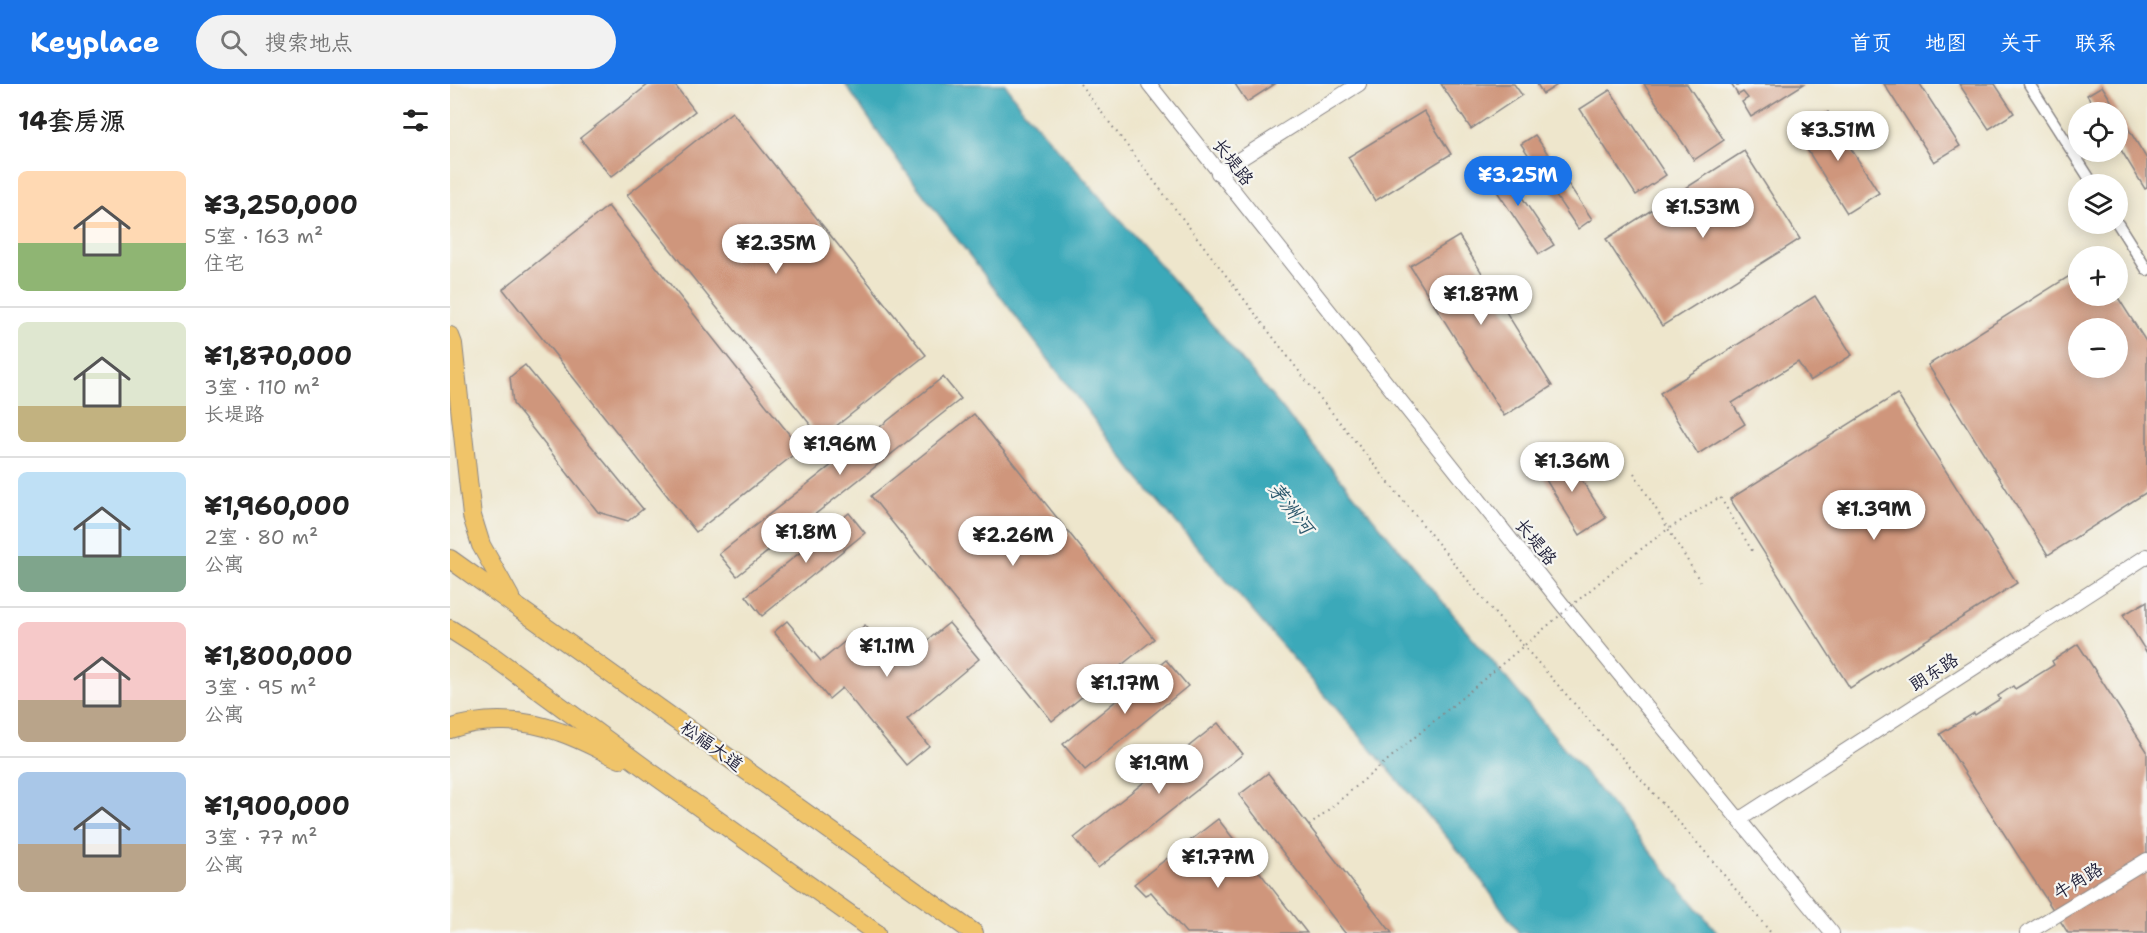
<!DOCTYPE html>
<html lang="zh">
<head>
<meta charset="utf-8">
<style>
	:root { --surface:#fff; --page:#f2f2f2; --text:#222; --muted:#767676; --line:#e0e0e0; --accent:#1a73e8 }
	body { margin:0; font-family:"Shantell Sans","LXGW WenKai TC",sans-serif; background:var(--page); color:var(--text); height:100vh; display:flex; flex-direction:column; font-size:22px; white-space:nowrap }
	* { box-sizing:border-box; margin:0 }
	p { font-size:20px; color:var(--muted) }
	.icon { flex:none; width:33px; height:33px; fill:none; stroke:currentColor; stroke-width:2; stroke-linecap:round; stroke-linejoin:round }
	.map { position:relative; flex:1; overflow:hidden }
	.sheet { display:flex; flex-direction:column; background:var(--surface); width:450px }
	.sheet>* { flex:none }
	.controls { position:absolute; left:1618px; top:18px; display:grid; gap:12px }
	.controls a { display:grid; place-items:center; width:60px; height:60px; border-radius:50%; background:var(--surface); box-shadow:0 3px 15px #0003; font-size:30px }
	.price { position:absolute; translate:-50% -51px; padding:0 14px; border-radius:21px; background:#fff; color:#222; font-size:20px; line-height:39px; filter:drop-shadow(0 2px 3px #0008) }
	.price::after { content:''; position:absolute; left:50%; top:36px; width:18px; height:14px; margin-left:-9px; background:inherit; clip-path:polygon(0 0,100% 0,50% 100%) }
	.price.on { background:var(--accent); color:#fff }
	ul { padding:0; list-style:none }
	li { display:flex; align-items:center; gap:18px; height:150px; padding:0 18px }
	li+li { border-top:2px solid var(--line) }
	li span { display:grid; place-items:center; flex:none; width:168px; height:120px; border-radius:9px; color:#555 }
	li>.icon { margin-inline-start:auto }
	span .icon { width:72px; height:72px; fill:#fffc; stroke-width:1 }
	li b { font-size:26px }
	h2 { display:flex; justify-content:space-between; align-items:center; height:72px; padding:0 18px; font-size:26px }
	header { display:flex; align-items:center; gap:36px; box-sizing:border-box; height:84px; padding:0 30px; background:var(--accent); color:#fff }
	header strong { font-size:28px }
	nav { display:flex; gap:33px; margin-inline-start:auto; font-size:21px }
	.search { width:420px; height:54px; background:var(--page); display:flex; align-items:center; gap:15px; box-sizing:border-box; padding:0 21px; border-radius:33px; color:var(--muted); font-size:22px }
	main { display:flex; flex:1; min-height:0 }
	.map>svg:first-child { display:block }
	.water { fill:#3aa9b9; stroke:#2e667a; stroke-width:1.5 }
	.building { fill:#cf967b; fill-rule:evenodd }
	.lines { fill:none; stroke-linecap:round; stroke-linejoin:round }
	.minor-casing { stroke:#888484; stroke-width:13 }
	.tertiary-casing { stroke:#888484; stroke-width:16 }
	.primary-casing { stroke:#888484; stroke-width:20 }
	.path { stroke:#888484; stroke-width:2; stroke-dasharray:1.5 4.5; stroke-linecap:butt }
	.minor { stroke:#fff; stroke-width:10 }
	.tertiary { stroke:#fff; stroke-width:14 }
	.primary { stroke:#f0c469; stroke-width:18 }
	.path-bridge { stroke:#888484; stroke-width:2; stroke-dasharray:1.5 4.5; stroke-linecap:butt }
	.labels { text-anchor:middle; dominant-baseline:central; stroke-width:4.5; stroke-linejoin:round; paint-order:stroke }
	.street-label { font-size:18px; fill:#22223b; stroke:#f6f6f2 }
	.water-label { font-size:20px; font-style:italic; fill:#2c586d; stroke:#f6f6f2 }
</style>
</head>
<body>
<header>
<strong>Keyplace</strong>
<div class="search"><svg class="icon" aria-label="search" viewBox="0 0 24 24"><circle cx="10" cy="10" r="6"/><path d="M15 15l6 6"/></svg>搜索地点</div>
<nav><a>首页</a><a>地图</a><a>关于</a><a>联系</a></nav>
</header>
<main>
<section class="sheet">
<h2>14套房源<svg class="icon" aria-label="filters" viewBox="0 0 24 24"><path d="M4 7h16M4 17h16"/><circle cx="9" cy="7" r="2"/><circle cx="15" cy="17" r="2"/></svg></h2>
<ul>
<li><span style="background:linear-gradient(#ffd9b3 60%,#8fb573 0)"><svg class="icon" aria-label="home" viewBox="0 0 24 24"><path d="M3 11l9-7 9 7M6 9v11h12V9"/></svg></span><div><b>¥3,250,000</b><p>5室 · 163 m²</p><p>住宅</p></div></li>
<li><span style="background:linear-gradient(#dfe7d0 70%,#c2b280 0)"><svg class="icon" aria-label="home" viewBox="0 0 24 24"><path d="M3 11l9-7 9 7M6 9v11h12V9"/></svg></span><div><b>¥1,870,000</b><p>3室 · 110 m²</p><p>长堤路</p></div></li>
<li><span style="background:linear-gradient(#bfe0f5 70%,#7fa58c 0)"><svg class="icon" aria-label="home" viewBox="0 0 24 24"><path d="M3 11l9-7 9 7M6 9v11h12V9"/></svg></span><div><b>¥1,960,000</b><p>2室 · 80 m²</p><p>公寓</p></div></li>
<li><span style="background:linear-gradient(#f6c9c9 65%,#b9a48a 0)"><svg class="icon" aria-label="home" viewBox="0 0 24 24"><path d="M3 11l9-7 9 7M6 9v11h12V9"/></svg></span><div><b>¥1,800,000</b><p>3室 · 95 m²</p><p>公寓</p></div></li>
<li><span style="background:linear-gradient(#a9c7e8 60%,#b9a48a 0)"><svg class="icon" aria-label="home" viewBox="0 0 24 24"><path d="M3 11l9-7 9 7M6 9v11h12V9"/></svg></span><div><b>¥1,900,000</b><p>3室 · 77 m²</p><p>公寓</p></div></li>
</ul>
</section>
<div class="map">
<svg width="1697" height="849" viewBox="0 0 1697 849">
	<rect width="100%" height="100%" fill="#f6f6f2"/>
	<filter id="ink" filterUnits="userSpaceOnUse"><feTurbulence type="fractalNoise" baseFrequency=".0167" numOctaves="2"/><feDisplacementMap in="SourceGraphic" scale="12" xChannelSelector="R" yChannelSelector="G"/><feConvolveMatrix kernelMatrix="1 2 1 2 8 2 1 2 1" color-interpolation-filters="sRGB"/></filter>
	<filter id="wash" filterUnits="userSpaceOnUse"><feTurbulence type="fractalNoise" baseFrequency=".008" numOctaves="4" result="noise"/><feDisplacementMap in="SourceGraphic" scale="24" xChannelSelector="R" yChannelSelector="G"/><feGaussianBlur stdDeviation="1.35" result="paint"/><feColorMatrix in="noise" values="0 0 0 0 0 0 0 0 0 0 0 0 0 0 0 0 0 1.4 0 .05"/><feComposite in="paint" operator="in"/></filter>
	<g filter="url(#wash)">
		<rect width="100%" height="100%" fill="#eee6cc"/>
		<path class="water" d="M395,0H555L570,22L771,251L1268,849H1069L1019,779L689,395L451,81Z"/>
		<g id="blocks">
			<g class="building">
				<path d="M199,0H224L245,27L161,93L130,54Z"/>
				<path d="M785,0H825L797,18Z"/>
				<path d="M991,0H1064L1072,11L1021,45Z"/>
				<path d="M1087,0H1109L1093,10Z"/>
				<path d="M1194,0H1237L1274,56L1244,76Z"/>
				<path d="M1281,0H1285L1287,2L1290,0H1354L1301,33L1292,18L1298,14L1293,8L1288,11Z"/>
				<path d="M1434,0H1470L1510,62L1484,78Z"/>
				<path d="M1509,0H1545L1564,29L1539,45Z"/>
				<path d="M1652,2L1697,75V104L1695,105L1668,61V28H1648L1637,11Z"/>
				<path d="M1160,6L1216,91L1186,111L1130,25Z"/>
				<path d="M974,27L1001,70L925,117L898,73Z"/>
				<path d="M282,28L476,271L371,354L177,111Z"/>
				<path d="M1378,28L1429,109L1397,129L1346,48Z"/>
				<path d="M1085,51L1142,135L1128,145L1071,60Z"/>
				<path d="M1294,67L1350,155L1212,242L1156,155Z"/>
				<path d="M1047,76L1104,161L1089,170L1032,85Z"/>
				<path d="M158,122L351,365L246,448L53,205Z"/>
				<path d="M1009,152L1102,302L1054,332L960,182Z"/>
				<path d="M1629,186V212H1667L1697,259V408L1598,471L1478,281ZM1629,244H1668V284H1629Z"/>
				<path d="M1365,212L1402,271L1360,297L1348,278L1282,319L1295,340L1248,370L1210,309Z"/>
				<path d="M75,281L193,425L178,437L148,428L63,320L60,293Z"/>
				<path d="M493,293L511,315L287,492L269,470Z"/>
				<path d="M1447,310L1567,499L1400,604L1280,415Z"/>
				<path d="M524,330L704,555L602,637L421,412Z"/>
				<path d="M1113,367L1156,434L1130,451L1088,383Z"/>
				<path d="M399,429L415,449L312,532L296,512Z"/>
				<path d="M1697,517V569L1673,531Z"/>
				<path d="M337,537L371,577L415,541L439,570L465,549L474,559L499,539L529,575L457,635L479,662L456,681L392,604L379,615L324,548Z"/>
				<path d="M1628,560L1697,667V849H1618L1490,650L1524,629L1525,631L1550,615L1548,612L1563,602L1565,605L1604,581L1602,577Z"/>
				<path d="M716,576L738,602L635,686L613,660Z"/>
				<path d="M768,639L793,670L648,784L624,754Z"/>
				<path d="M818,689L859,742L942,849H895L789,711Z"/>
				<path d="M768,735L857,849H736L701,808L695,811L684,800Z"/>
			</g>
		</g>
	</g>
	<g filter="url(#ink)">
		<use href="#blocks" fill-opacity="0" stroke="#888484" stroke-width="1.5"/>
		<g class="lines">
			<g class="minor-casing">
				<g id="minor">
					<path d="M1579,0L1643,100"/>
					<path d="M1668,140L1697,186"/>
				</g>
			</g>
			<g class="tertiary-casing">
				<g id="tertiary">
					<path d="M699,0L1111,519L1382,849"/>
					<path d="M768,89L909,0"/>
					<path d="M1290,735L1697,472"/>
					<path d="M1577,849L1697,776"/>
				</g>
			</g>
			<g class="primary-casing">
				<g id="primary">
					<path d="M0,252L3,260L22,432L31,461L60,513"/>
					<path d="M0,475L524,849"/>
					<path d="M0,545L41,571L203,690L426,849"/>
					<path d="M0,645C34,633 76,635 110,648C131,655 150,666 170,675"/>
				</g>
			</g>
			<g class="path">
				<path d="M630,0L858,299L1046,531L1257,770L1321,849"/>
				<path d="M1184,389L1250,497"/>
			</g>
			<use href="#minor" class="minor"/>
			<use href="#tertiary" class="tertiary"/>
			<use href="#primary" class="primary"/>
			<path class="path-bridge" d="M859,742L1170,481L1218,445L1270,413L1304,470"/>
		</g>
	</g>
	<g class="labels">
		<g class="street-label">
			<text transform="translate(783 78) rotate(52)">长堤路</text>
			<text transform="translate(1086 458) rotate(51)">长堤路</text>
			<text transform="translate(1484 588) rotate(-33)">朗东路</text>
			<text transform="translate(262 662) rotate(36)">松福大道</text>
			<text transform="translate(1628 797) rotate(-31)">牛角路</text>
		</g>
		<g class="water-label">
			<text transform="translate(841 424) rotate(52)">茅洲河</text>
		</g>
	</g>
</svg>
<div class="controls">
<a><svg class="icon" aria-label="locate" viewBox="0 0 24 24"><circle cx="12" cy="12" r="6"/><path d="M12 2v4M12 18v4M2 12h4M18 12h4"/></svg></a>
<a><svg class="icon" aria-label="layers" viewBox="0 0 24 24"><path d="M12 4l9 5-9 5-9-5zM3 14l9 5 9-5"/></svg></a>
<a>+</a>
<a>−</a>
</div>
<b class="price" style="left:1388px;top:78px">¥3.51M</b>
<b class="price on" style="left:1068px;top:123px">¥3.25M</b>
<b class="price" style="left:1253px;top:155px">¥1.53M</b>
<b class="price" style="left:326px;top:191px">¥2.35M</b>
<b class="price" style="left:1031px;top:242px">¥1.87M</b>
<b class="price" style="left:390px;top:392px">¥1.96M</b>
<b class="price" style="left:1122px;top:409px">¥1.36M</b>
<b class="price" style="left:1424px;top:457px">¥1.39M</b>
<b class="price" style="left:356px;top:480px">¥1.8M</b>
<b class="price" style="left:563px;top:483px">¥2.26M</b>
<b class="price" style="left:437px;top:594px">¥1.1M</b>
<b class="price" style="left:675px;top:631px">¥1.17M</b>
<b class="price" style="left:709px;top:711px">¥1.9M</b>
<b class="price" style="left:768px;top:805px">¥1.77M</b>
</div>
</main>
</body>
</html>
